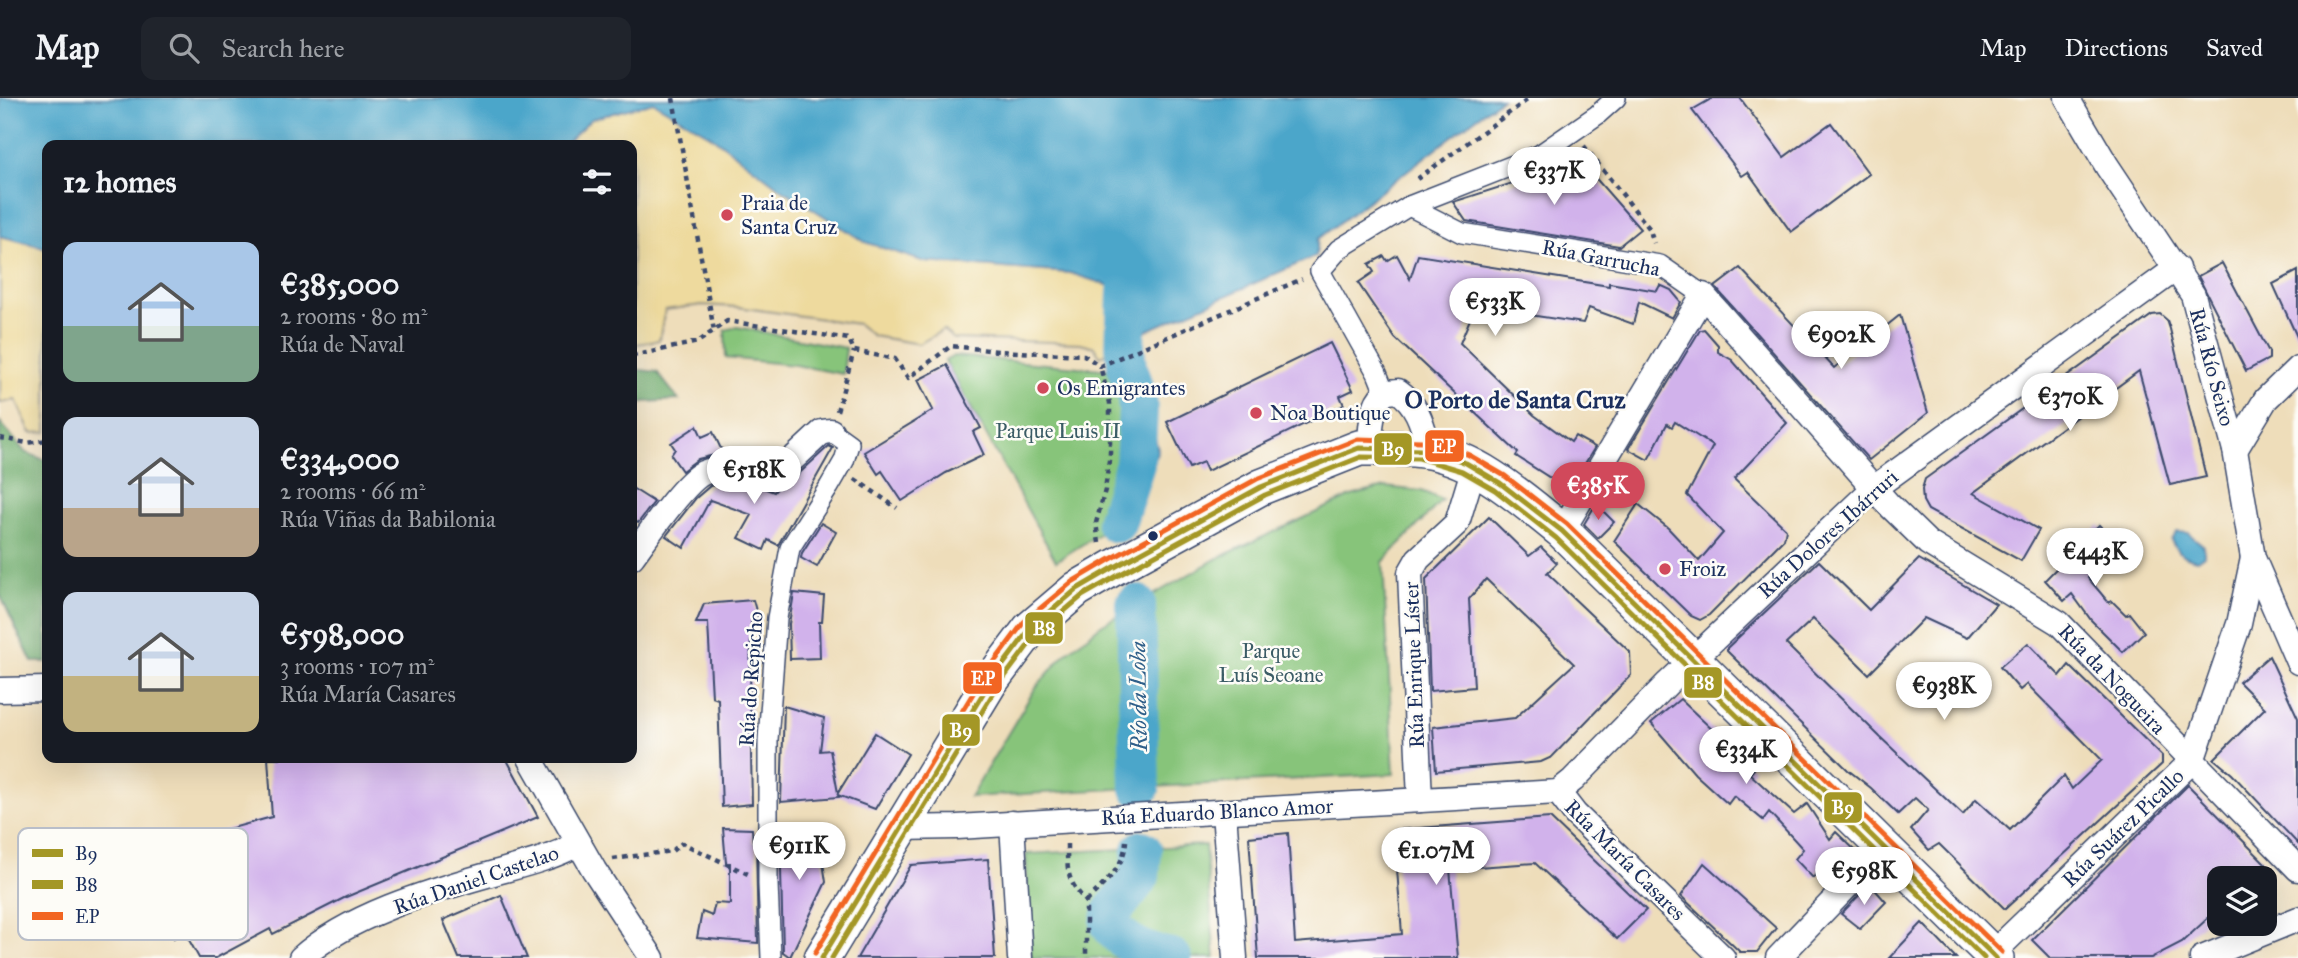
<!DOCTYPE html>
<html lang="en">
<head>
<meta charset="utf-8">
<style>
	:root { --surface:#171b24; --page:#20242c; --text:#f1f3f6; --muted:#9ea1a6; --line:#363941; --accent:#d1495b }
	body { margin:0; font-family:"IM FELL Great Primer",serif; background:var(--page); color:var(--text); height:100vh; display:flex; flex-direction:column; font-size:26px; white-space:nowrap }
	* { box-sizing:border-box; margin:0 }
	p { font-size:23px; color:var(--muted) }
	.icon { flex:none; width:38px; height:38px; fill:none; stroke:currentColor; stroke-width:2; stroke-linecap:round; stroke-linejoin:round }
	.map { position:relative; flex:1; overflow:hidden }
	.details { position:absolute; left:42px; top:42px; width:595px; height:623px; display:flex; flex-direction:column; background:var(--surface); border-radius:14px; box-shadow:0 7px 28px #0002 }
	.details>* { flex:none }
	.fabs { position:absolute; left:2207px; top:768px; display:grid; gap:14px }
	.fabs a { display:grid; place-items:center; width:70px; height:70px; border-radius:14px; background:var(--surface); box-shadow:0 7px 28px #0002; font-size:35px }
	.price { position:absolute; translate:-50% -60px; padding:0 16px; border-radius:24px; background:#fff; color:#222; font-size:23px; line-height:46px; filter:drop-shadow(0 2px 4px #0008) }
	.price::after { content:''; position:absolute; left:50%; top:42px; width:21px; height:16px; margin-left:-10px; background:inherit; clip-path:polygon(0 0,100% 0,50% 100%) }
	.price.on { background:var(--accent); color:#fff }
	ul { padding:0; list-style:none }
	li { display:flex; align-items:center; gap:21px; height:175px; padding:0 21px }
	li span { display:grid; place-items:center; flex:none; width:196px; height:140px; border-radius:14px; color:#555 }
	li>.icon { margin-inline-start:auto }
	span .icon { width:84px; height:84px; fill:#fffc; stroke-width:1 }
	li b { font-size:30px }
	h2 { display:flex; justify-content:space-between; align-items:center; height:84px; padding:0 21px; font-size:30px }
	header { display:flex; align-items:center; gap:42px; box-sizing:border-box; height:98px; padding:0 35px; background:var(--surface); border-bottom:2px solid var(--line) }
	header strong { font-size:33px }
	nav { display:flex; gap:38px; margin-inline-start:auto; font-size:24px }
	.search { width:490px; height:63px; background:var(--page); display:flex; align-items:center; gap:18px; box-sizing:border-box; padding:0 24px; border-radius:14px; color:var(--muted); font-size:26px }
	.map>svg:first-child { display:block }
	.green { fill:#87c47a; stroke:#517a6c; stroke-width:2 }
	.forest { fill:#6daa6a; stroke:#446c64; stroke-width:2 }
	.sand { fill:#eeda9e; stroke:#84847e; stroke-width:2 }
	.water { fill:#4ca6ca; stroke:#346a94; stroke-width:2 }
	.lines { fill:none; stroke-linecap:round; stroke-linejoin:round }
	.river { stroke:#4ca6ca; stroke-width:40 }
	.building { fill:#d1b2eb }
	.pedestrian-casing { stroke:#3b496c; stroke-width:22 }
	.minor-casing { stroke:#3b496c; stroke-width:27 }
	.secondary-casing { stroke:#3b496c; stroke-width:38 }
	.path { stroke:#3b496c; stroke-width:4.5; stroke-dasharray:5 5; stroke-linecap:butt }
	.pedestrian { stroke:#fff; stroke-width:19 }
	.minor { stroke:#fff; stroke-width:24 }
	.secondary { stroke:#fff; stroke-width:35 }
	.bus-1-casing { stroke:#fdfcf7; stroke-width:10 }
	.bus-2-casing { stroke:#fdfcf7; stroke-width:10 }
	.bus-3-casing { stroke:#fdfcf7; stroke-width:10 }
	.bus-1 { stroke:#a49726; stroke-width:5 }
	.bus-2 { stroke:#a49726; stroke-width:5 }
	.bus-3 { stroke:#f26522; stroke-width:5 }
	.poi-dot { fill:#d1495b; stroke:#fdfcf7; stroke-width:2.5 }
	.bus-dot { fill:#1b2f5e; stroke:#fdfcf7; stroke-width:2.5 }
	.labels { text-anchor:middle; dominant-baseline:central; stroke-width:5; stroke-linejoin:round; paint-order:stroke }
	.poi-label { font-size:21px; fill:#1b2f5e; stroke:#fdfcf7; text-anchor:start }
	.street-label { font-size:21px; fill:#1b2f5e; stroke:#fdfcf7 }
	.park-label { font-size:21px; fill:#3b5c66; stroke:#fdfcf7 }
	.water-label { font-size:23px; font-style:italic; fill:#2f5f89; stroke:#fdfcf7 }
	.quarter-label { font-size:24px; font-weight:bold; fill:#1b2f5e; stroke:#fdfcf7 }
	.key { fill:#fdfcf7; stroke:#b9bec9; stroke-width:2 }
	.key-label { font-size:19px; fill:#1b2f5e }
	.line-badge { stroke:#fdfcf7; stroke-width:2.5 }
	.badge-label { font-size:19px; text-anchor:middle; font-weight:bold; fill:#fff }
</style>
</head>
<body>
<header>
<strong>Map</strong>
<div class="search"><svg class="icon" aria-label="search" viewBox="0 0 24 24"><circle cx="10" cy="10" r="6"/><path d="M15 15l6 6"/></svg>Search here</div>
<nav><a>Map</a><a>Directions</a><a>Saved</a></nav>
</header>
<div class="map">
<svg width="2298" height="860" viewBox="0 0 2298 860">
	<rect width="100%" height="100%" fill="#fdfcf7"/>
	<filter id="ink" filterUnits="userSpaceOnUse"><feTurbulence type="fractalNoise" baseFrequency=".0143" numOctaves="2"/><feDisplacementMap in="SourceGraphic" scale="14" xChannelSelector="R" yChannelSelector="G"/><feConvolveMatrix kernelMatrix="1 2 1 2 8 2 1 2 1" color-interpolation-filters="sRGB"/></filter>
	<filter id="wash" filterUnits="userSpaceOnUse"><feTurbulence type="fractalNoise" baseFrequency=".00686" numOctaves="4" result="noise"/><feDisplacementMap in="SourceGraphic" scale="28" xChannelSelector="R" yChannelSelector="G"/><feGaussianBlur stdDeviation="1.57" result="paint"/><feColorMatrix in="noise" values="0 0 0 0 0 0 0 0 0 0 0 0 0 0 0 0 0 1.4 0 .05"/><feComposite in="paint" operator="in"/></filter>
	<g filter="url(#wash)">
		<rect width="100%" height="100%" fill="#eeddba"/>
		<g class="green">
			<path d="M737,229L846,250L843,276L795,267L726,260L725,232Z"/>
			<path d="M954,258L1112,272L1128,297L1114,411L1116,425L1056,463L945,263Z"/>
			<path d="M1385,389L1422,393L1442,402L1383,464L1394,676L970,699L1036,589L1066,555L1101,527L1216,461L1351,398Z"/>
			<path d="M1205,747L1215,860H1031L1026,756Z"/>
		</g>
		<g class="forest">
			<path d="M632,271L657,274L679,302L643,304L632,313Z"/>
			<path d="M0,324L25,354L47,363V564H32L0,497Z"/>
		</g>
		<g class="sand">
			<path d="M653,4L710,37L780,90L865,144L925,164L1070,175L1123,191L1120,250L1100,258L1095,249L1081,245L954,241L943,232L919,246L873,238L858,226L738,209L702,207L665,212L659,242L632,247V47H564L591,21Z"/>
			<path d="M0,138L47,150V334L31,335L16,302L0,305Z"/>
		</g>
		<g class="water">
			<path d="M0,0H1502L1318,141L1316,158L1128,241L1126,193L1070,175L925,164L865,144L780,90L710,37L653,4L591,21L564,47H47V150L0,138Z"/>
			<path d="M1128,297L1145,299L1158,352L1129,417L1116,425L1114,411Z"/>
			<path d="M2177,434L2188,435L2204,448V457L2197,462C2185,460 2176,453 2171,442Z"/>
		</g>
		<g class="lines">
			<g class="river">
				<path d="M1116,425L1135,366L1138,313L1137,299L1127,270L1125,248L1127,193"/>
				<path d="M1136,506L1140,690"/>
				<path d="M1142,752L1140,778L1113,813L1110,826C1122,846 1150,857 1172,860"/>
			</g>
		</g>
		<g id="blocks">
			<g class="building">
				<path d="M1713,0H1740L1784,59L1831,25L1869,76L1791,134L1748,74L1742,78L1692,12Z"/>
				<path d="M1578,60L1640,131L1619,148L1466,123L1453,104L1566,68Z"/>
				<path d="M1397,157L1410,181L1418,157L1609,188V185L1657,193L1660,187L1671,192L1681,204L1672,220L1639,204L1633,226L1589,210L1583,225L1475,209L1460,245L1534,317L1571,344L1575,338L1595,349L1569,392L1516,358L1518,355L1395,240L1358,185L1374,174L1369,166L1384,158L1387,163Z"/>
				<path d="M2222,165L2269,254V261L2246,273L2198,178Z"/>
				<path d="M1740,170L1834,270L1900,217L1928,315L1869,362L1715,189Z"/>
				<path d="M2298,173V241L2273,186Z"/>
				<path d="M2160,216L2167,222L2170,231L2206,379L2170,387L2139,273L1973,395L2039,432L2021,463L1928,412L1923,403L1922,391L1925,381L2152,217Z"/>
				<path d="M1704,231L1718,247V254L1732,262L1787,325L1734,381L1786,431L1784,441L1709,517L1700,522L1691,518L1614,443L1638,406L1668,430L1699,463L1723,435L1687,397L1713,348L1675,324L1672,329L1667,326L1648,362L1628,351L1700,232Z"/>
				<path d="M1330,245L1353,292L1340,298L1344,307L1207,373L1203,364L1189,370L1167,324Z"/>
				<path d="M947,267L981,330L973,334L984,357L946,375L902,403L882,373L878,376L864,354L933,312L918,282Z"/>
				<path d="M697,328L702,339L713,334L723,355L698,361L682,373L671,357L675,351L671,345Z"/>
				<path d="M829,348L833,350L778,447L768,442L764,452L739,440L752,417L710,402L684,450L666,438L696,400L710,388L723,385H750L774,394L779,388L790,384Z"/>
				<path d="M632,390L654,404L638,425L632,421Z"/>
				<path d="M1596,406L1614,424L1598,440L1584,426Z"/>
				<path d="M1489,419L1529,458L1541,449L1557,465L1547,475L1630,554L1631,577L1552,659L1541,664L1436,673L1433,629L1515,620L1574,566L1486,481L1469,501L1474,589L1430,593L1426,481Z"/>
				<path d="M821,425L836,434L817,469L801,460L802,455Z"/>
				<path d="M2099,427L2120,448L2088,480L2109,505L2112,503L2126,517L2129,515L2144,534L2123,554L2091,522L2072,496L2064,503L2045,482Z"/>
				<path d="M1919,461L1996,506L1967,540L1924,520L1869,576L1813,521L1786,546L1880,639L1963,717L1976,701L2010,732L2064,678L2072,691L2102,662L2027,586L2020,592L2000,569L2028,545L2060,578L2069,567L2162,658V666L2005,811L1939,746L1929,752L1911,732L1928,712L1915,700L1898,716L1871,690L1848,672L1727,553V550L1819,463L1869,512Z"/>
				<path d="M794,495L824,498L822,524H819L820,560L790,561L789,526Z"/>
				<path d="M753,502L758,520L751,524L750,603L752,706L722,709L718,601L712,599L708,525H696L704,506Z"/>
				<path d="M2269,558L2298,620V746L2232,676L2214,661L2265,610L2239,584Z"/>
				<path d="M1680,601L1754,671L1750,676L1794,716L1807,706L1830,741L1836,734L1856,753L1838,770L1827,760L1813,780L1795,761L1803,751L1769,714L1763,722L1734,698L1728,706L1695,676L1651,625Z"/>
				<path d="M784,608L824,620L820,653L830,652L838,695L875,635L908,656L875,711L838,697L839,699L781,704Z"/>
				<path d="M268,660H506L538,719L346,799L273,836L270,831L216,860H199L184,833L174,840L134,757L272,719Z"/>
				<path d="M2188,687L2266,766L2251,780H2219V810L2182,844L2151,860H2050L2032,842Z"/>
				<path d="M1550,720L1646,812L1617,841L1535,765L1450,771L1458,860H1258L1249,739L1288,735L1295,845L1402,836L1394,732Z"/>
				<path d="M723,730L752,731L753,745H756L758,845L697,840L702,814L712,818L715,805L730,806V765H726Z"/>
				<path d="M780,731L818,732L826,784L790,859L783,854Z"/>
				<path d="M988,761L995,860H857L911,767Z"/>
				<path d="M1704,765L1776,830L1757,854H1740L1681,798Z"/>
				<path d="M1870,786L1886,804L1860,831L1841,816Z"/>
				<path d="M501,797L527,860H459L443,822Z"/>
				<path d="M1922,825L1956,860H1889Z"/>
			</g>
		</g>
	</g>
	<g filter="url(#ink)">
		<use href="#blocks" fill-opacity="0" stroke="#3b496c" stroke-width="2"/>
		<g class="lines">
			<g class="pedestrian-casing">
				<g id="pedestrian">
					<path d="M1409,108L1462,135L1660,167L1703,197"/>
					<path d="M1385,295L1377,275L1320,173L1339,151L1409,108L1539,57L1597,17L1616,0"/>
					<path d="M771,860L768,786V642L777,520L790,450L829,389L844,363L849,346L831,333"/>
				</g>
			</g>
			<g class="minor-casing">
				<g id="minor">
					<path d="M2067,0L2107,68L2193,197L2235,352L2253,460L2298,564"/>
					<path d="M1370,350C1370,336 1371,302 1386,295C1390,293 1394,294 1398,293C1419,307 1423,330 1430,353"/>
					<path d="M2235,352L2266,301L2298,270"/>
					<path d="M1562,433L1703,197L1888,406L1928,445L2059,525L2298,771"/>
					<path d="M632,459C647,439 683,385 703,375C725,365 757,372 780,373L822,334L831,333"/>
					<path d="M0,592L47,591"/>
					<path d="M530,660L594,772L652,860"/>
					<path d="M1558,694L1575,716L1723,860"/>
					<path d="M1420,702L1410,475L1418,461L1457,425L1474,369"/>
					<path d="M1224,714L1235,860"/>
					<path d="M1012,725L1020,860"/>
					<path d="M899,730L957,729L1558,694L1573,682L1668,585L1874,390L2177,170"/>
					<path d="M1992,856L2192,663L2239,526L2253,460"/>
					<path d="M301,860C348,818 427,794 487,777C518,768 550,761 578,746"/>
					<path d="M1778,860L1884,750"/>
					<path d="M2202,860L2298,821"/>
				</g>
			</g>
			<g class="secondary-casing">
				<path id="secondary" d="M822,860L990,584L1030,531L1077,491L1113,470L1261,389L1359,350C1381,350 1407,349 1429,353C1480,362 1523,402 1562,433L1996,860"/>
			</g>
			<g class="path">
				<path d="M673,0L714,233"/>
				<path d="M1584,48L1649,130L1654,145"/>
				<path d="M1417,81L1530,0"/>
				<path d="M632,258L698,244L727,223L849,241L854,253L895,261L908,280L951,248L998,253L1084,257L1100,268L1302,181"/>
				<path d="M837,313L854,253"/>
				<path d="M0,340L27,345L47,342"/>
				<path d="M855,381L897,410"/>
				<path d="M1099,445L1096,425L1105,392L1110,355V305L1100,268"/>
				<path d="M1067,746C1067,773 1067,783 1086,803V860"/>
				<path d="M613,761L672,753L682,745L748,776"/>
				<path d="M1086,803C1105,785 1124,770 1126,743"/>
			</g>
			<use href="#pedestrian" class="pedestrian"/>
			<use href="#minor" class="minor"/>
			<use href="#secondary" class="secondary"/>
			<g class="bus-1-casing">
				<path id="bus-1" d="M822,860L990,584L1030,531L1077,491L1113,470L1261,389L1359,350L1421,352L1448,358L1466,365L1500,385L1562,433L1996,860"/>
			</g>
			<g class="bus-2-casing">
				<path id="bus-2" d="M832,860L997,589L1036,537L1082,498L1117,478L1265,397L1361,359L1419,360L1462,373L1495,392L1556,440L1984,860"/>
			</g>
			<g class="bus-3-casing">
				<path id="bus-3" d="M815,855L983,579L1024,524L1072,484L1109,462L1257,381L1358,341L1422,343L1450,349L1469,357L1505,378L1567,426L2002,854"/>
			</g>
			<use href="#bus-1" class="bus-1"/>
			<use href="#bus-2" class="bus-2"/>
			<use href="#bus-3" class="bus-3"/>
		</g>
	</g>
	<g class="poi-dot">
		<circle cx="727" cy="117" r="7"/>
		<circle cx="1043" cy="290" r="7"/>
		<circle cx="1256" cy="315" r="7"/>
		<circle cx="1665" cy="471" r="7"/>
	</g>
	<circle class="bus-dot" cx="1153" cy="438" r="6"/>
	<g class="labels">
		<g class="poi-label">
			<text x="741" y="105">Praia de<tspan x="741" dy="24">Santa Cruz</tspan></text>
			<text x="1057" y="290">Os Emigrantes</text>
			<text x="1270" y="315">Noa Boutique</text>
			<text x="1679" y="471">Froiz</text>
		</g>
		<g class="street-label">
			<text transform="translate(1601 160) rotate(11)">Rúa Garrucha</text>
			<text transform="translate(2212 269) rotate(75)">Rúa Río Seixo</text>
			<text transform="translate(1828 436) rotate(-42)">Rúa Dolores Ibárruri</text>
			<text transform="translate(1414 567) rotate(-92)">Rúa Enrique Líster</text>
			<text transform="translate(751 581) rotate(-86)">Rúa do Repicho</text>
			<text transform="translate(2112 581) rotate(46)">Rúa da Nogueira</text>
			<text transform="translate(1217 714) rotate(-3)">Rúa Eduardo Blanco Amor</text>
			<text transform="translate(2123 730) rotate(-44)">Rúa Suárez Picallo</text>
			<text transform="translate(1625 762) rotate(45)">Rúa María Casares</text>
			<text transform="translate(476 782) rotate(-19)">Rúa Daniel Castelao</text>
		</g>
		<g class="park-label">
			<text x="1058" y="333">Parque Luis II</text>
			<text x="1271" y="553">Parque<tspan x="1271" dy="24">Luís Seoane</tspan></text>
		</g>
		<g class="water-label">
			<text transform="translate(1138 598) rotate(-91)">Río da Loba</text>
		</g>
		<g class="quarter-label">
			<text x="1515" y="302">O Porto de Santa Cruz</text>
		</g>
	</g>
	<rect x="18" y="730" width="230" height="112" rx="10" class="key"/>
	<rect x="32" y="751" width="31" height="8" fill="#a49726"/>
	<rect x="32" y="782" width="31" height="9" fill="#a49726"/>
	<rect x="32" y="814" width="31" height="8" fill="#f26522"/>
	<g class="key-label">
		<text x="75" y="762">B9</text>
		<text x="75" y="793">B8</text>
		<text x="75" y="825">EP</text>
	</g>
	<g class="line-badge">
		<rect x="1424" y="331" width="41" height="34" rx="7" fill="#f26522"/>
		<rect x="1373" y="334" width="40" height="34" rx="7" fill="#a49726"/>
		<rect x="1024" y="513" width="40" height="34" rx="7" fill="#a49726"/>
		<rect x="962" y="563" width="41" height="34" rx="7" fill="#f26522"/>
		<rect x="1683" y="568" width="40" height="33" rx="7" fill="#a49726"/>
		<rect x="941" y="615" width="40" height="34" rx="7" fill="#a49726"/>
		<rect x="1823" y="693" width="40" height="33" rx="7" fill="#a49726"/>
	</g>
	<g class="badge-label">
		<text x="1444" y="355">EP</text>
		<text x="1393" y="358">B9</text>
		<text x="1044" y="537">B8</text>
		<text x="983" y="587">EP</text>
		<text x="1703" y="591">B8</text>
		<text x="961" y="639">B9</text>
		<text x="1843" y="716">B9</text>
	</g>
</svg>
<div class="fabs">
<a><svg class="icon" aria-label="layers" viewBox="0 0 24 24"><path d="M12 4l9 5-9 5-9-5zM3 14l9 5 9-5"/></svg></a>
</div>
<b class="price" style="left:1554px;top:109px">€337K</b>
<b class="price" style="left:1495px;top:240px">€533K</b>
<b class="price" style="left:1841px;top:273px">€902K</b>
<b class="price" style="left:2070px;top:335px">€370K</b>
<b class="price" style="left:754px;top:408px">€518K</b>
<b class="price on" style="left:1598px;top:424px">€385K</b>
<b class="price" style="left:2095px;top:490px">€443K</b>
<b class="price" style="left:1944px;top:624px">€938K</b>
<b class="price" style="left:1746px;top:688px">€334K</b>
<b class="price" style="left:799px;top:784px">€911K</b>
<b class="price" style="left:1436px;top:789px">€1.07M</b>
<b class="price" style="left:1864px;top:809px">€598K</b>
<section class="details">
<h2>12 homes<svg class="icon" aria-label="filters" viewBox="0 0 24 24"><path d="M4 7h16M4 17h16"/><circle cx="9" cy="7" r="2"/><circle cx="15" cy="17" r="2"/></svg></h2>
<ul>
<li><span style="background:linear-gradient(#a9c7e8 60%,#7fa58c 0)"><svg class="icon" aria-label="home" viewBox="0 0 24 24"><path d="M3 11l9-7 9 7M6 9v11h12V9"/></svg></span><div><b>€385,000</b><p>2 rooms · 80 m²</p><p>Rúa de Naval</p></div></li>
<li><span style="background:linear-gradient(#c9d6e8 65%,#b9a48a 0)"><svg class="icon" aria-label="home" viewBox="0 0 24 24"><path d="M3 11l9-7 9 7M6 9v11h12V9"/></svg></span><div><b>€334,000</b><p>2 rooms · 66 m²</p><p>Rúa Viñas da Babilonia</p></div></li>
<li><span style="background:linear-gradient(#c9d6e8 60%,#c2b280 0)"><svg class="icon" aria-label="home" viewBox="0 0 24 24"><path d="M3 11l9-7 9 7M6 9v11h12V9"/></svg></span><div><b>€598,000</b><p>3 rooms · 107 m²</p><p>Rúa María Casares</p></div></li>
</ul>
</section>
</div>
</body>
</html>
